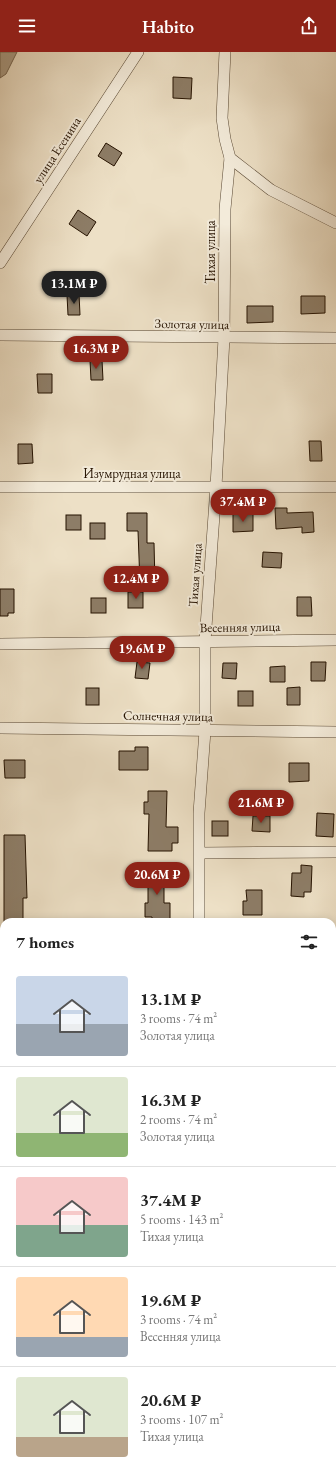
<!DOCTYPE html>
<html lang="en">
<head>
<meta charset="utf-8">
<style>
	:root { --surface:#fff; --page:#f2f2f2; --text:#222; --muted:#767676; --line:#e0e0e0; --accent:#8f2418 }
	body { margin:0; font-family:"EB Garamond",serif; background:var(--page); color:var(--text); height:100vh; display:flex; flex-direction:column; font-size:15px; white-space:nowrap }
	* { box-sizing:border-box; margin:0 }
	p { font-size:13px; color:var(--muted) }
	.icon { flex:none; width:22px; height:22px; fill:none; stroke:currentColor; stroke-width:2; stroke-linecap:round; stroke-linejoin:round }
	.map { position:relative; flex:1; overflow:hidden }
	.panel { position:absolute; left:0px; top:866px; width:336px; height:556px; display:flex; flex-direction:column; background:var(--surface); border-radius:12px 12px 0 0; box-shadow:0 2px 10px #0003 }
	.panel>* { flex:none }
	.price { position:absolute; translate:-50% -34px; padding:0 9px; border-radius:14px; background:var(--accent); color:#fff; font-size:13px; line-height:26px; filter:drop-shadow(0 1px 2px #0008) }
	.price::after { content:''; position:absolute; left:50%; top:24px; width:12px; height:9px; margin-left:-6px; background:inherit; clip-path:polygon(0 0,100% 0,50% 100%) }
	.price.selected { background:#222; color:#fff }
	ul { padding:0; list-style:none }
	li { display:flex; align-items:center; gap:12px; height:100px; padding:0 16px }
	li+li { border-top:1px solid var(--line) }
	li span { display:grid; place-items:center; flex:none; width:112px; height:80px; border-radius:4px; color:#555 }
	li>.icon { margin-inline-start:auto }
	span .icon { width:48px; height:48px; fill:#fffc; stroke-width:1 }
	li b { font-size:17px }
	h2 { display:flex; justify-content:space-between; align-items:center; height:48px; padding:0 16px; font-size:17px }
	header { display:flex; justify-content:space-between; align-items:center; height:52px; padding:0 16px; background:var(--accent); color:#fff; font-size:18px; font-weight:600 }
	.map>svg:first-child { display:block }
	.water { fill:#a99a83; stroke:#74644f }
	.building { fill:#8d7d67; stroke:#251200 }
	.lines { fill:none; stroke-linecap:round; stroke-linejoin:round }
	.minor-casing { stroke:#574632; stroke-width:12 }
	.minor { stroke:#f3ebda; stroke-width:11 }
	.labels { text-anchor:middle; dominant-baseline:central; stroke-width:4; stroke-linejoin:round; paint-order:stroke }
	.street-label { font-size:13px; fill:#251200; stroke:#f3ebda }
</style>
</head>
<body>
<header><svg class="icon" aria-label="menu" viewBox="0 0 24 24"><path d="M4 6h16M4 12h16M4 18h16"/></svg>Habito<svg class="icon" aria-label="share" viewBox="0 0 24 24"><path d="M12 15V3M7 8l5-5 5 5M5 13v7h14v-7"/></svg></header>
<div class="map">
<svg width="336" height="1422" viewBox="0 0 336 1422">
	<rect width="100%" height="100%" fill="#ede0c6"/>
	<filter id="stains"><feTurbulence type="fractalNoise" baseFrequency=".005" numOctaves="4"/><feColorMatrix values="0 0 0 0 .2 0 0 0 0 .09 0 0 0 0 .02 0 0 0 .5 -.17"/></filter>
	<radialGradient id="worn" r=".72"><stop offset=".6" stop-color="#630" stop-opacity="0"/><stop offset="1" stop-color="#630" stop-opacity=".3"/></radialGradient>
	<path class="water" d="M0,0H17L6,22L0,26Z"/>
	<g class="building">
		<path d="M173,25L192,26L191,47L173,46Z"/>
		<path d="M106,91L122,101L114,114L98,104Z"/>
		<path d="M78,158L96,170L87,184L69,172Z"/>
		<path d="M79,242L80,263H68L67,243Z"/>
		<path d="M301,244H325V261L301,262Z"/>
		<path d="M247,254H273V270L247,271Z"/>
		<path d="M90,308H102L103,328H91Z"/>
		<path d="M37,322H52V341H38Z"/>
		<path d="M309,389H321L322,409H310Z"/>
		<path d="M18,392H32L33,411L18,412Z"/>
		<path d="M275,456H287V461L313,460L314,480L302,481V475L276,477Z"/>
		<path d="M127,461H147V491H154L155,532H140L138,479H127Z"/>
		<path d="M233,462H253V479L233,480Z"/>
		<rect x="66" y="463" width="15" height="15"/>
		<rect x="90" y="471" width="15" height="16"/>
		<path d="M263,500L282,501L281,516L262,515Z"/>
		<path d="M0,537H14V561H8V564H0Z"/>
		<rect x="128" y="540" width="15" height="16"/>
		<path d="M297,545H311L312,564H297Z"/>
		<rect x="91" y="546" width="15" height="15"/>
		<path d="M137,610L150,611L148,627L135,626Z"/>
		<path d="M311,610H326L325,629H311Z"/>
		<path d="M223,611H237L236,627L222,626Z"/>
		<path d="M285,614V630H270V615Z"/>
		<path d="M300,635V653H287V636Z"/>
		<rect x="86" y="636" width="13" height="17"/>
		<rect x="238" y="639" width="15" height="15"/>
		<path d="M135,695H148V718H119V699H135Z"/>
		<path d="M4,708H25V726H5Z"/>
		<path d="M289,711H309V729L289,730Z"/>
		<path d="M148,739H167L166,775H178V791H172V799H148L149,762H144V750H148Z"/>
		<path d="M317,761L334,762L333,785L316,784Z"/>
		<path d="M253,764H270V780L252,779Z"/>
		<rect x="212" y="769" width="16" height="15"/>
		<path d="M4,783H25L27,846H23V870H4Z"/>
		<path d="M301,813L312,814L311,840H304V845L291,844L292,821H301Z"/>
		<path d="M148,814H164V851H170V870H152V865H145V851H148Z"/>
		<path d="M246,838H262V863H243V849H247Z"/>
	</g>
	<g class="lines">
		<g class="minor-casing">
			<g id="minor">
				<path d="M225,0L222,66L225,87L230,106L271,138L336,171"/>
				<path d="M0,211L138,0"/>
				<path d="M0,283L336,286"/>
				<path d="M0,435H336"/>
				<path d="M0,592L336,588"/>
				<path d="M0,676L336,680"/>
				<path d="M200,801L336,800"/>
				<path d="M199,870V761L205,679V589L216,435L224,286L225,157L230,106"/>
				<path d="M332,1010H336"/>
				<path d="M332,1224H336"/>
				<path d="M0,1396L4,1411"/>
				<path d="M189,1422V1418"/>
			</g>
		</g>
		<use href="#minor" class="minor"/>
	</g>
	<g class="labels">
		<g class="street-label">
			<text transform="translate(57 98) rotate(-57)">улица Есенина</text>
			<text transform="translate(210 200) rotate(-90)">Тихая улица</text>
			<text transform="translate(192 272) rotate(1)">Золотая улица</text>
			<text x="132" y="421">Изумрудная улица</text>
			<text transform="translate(195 523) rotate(-86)">Тихая улица</text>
			<text transform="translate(240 575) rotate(-1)">Весенняя улица</text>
			<text transform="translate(168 664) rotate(1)">Солнечная улица</text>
		</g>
	</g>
	<rect width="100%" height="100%" filter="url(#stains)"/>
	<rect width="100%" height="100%" fill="url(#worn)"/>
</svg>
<b class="price selected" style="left:74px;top:253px">13.1M ₽</b>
<b class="price" style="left:96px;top:318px">16.3M ₽</b>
<b class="price" style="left:243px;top:471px">37.4M ₽</b>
<b class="price" style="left:136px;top:548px">12.4M ₽</b>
<b class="price" style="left:142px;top:618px">19.6M ₽</b>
<b class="price" style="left:261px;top:772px">21.6M ₽</b>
<b class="price" style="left:157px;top:844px">20.6M ₽</b>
<section class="panel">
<h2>7 homes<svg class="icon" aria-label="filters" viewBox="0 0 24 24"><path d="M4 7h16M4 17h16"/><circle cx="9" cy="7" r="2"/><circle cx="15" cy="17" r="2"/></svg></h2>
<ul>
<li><span style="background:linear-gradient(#c9d6e8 60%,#9aa5b1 0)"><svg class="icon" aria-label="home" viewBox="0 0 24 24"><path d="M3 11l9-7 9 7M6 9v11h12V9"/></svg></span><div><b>13.1M ₽</b><p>3 rooms · 74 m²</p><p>Золотая улица</p></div></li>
<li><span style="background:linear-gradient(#dfe7d0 70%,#8fb573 0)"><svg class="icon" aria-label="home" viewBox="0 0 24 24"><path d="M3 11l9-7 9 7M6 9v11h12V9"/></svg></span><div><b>16.3M ₽</b><p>2 rooms · 74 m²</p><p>Золотая улица</p></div></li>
<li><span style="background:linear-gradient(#f6c9c9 60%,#7fa58c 0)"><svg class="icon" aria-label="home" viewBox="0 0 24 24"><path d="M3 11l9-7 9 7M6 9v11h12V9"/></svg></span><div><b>37.4M ₽</b><p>5 rooms · 143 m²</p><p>Тихая улица</p></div></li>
<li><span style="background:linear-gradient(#ffd9b3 75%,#9aa5b1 0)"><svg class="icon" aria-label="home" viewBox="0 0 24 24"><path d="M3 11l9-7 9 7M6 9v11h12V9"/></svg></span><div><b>19.6M ₽</b><p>3 rooms · 74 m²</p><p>Весенняя улица</p></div></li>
<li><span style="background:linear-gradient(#dfe7d0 75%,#b9a48a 0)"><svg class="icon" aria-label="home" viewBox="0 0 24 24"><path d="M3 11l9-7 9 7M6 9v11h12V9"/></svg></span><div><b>20.6M ₽</b><p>3 rooms · 107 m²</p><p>Тихая улица</p></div></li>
</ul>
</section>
</div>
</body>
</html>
